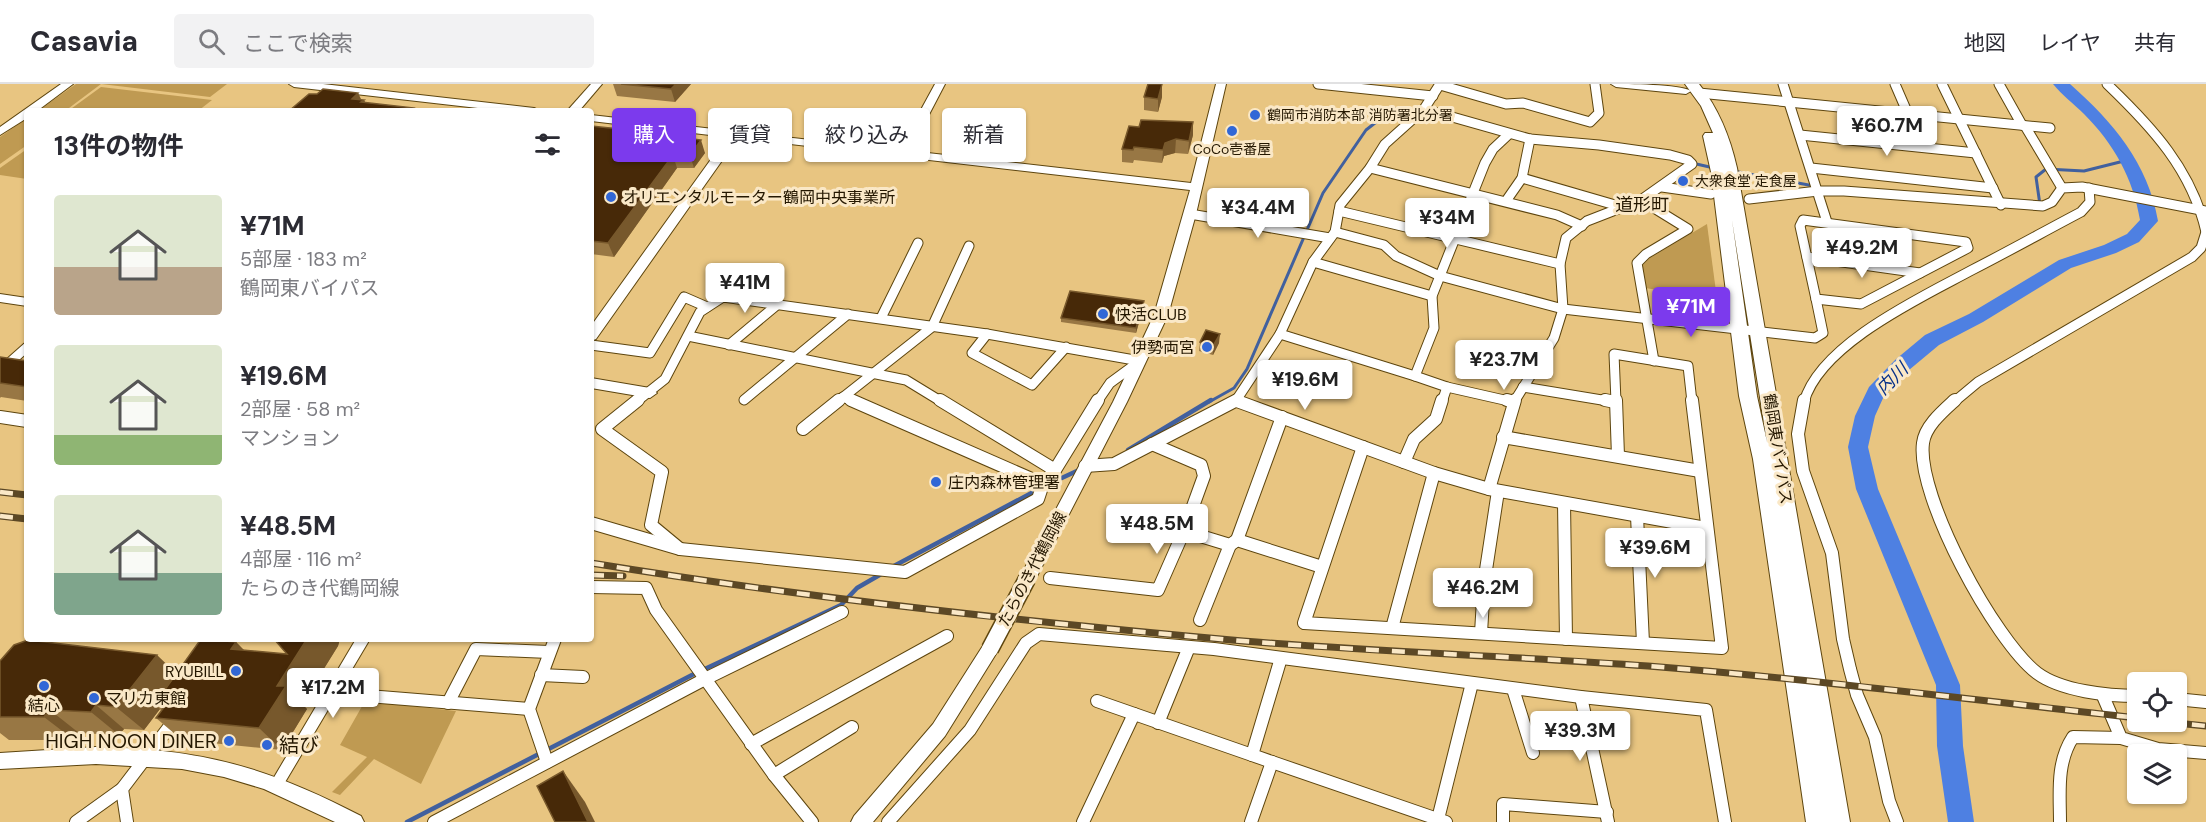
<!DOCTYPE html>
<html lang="ja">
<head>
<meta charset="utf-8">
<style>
	:root { --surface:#fff; --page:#f2f2f3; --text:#2b2b33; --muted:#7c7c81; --line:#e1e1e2; --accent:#7c3aed }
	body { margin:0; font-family:"DM Sans","Noto Sans JP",sans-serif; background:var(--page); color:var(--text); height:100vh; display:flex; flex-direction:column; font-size:22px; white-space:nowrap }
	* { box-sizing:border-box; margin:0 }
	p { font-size:20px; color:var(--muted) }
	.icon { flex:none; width:33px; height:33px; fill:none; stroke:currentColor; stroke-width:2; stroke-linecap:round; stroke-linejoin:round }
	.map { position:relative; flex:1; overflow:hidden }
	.details { position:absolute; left:24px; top:24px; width:570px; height:534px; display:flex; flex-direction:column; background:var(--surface); border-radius:6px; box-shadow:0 2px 4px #0004 }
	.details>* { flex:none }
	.top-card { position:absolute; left:612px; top:24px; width:570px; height:54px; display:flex; gap:12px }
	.buttons { position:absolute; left:2127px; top:588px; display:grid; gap:12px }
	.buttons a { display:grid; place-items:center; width:60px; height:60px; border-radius:6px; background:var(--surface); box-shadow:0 2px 4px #0004; font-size:30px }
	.price { position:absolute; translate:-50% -51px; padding:0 14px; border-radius:6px; background:#fff; color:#222; font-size:20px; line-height:39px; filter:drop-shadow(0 2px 3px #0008) }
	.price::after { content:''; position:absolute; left:50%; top:36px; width:18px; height:14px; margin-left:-9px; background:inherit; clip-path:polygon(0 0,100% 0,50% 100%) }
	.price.active { background:var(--accent); color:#fff }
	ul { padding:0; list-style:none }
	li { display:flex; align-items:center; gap:18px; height:150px; padding:0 30px }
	li span { display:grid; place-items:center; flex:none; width:168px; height:120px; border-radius:6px; color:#555 }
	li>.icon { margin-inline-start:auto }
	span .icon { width:72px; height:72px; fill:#fffc; stroke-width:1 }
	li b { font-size:26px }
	h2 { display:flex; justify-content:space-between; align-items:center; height:72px; padding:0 30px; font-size:26px }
	.pill { padding:0 21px; border-radius:6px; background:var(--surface); box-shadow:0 2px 4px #0004; font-size:21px; line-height:54px }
	.pill.active { background:var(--accent); color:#fff }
	header { display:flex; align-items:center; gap:36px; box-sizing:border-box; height:84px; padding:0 30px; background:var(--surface); border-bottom:2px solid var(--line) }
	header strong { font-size:28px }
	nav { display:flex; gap:33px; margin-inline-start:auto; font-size:21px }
	.search { width:420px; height:54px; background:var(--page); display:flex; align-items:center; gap:15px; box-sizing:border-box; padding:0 21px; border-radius:6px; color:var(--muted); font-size:22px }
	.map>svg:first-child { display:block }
	.green { fill:#bf9a52 }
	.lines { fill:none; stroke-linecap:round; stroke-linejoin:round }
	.stream-far1 { stroke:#41609e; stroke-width:3 }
	.stream { stroke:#41609e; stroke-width:4.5 }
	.river { fill:#4e80e2; fill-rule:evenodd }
	.street-far1-casing { stroke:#5d450e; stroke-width:11 }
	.street-casing { stroke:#5d450e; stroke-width:14 }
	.secondary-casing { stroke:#5d450e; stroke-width:2 }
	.highway-casing { stroke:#5d450e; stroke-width:2 }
	.street-far1 { stroke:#fff; stroke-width:9 }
	.street { stroke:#fff; stroke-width:12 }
	.secondary { fill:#fff; fill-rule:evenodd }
	.highway { fill:#fff; fill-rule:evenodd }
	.rail-casing { stroke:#5c4825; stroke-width:7 }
	.rail { stroke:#fae8c7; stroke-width:4.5; stroke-dasharray:13; stroke-linecap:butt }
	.secondary-bridge-casing { stroke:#5d450e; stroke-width:19; stroke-linecap:butt }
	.secondary-bridge { stroke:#fff; stroke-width:16 }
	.wall { fill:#987744 }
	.shaded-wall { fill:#77582c }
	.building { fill:#472908; stroke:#77582c; stroke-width:1.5 }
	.poi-dot { fill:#3167d6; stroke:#fae8c7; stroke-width:2 }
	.labels { text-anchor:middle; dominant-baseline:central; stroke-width:6; stroke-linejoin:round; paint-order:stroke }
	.far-poi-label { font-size:14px; fill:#241700; stroke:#fae8c7; text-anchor:start }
	.poi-label { font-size:16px; fill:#241700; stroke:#fae8c7; text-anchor:start }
	.street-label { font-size:16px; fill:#241700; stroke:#fae8c7 }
	.neighbourhood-label { font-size:18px; fill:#241700; stroke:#fae8c7 }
	.water-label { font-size:18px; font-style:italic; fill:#083188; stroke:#fae8c7 }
	.near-poi-label { font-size:20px; fill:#241700; stroke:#fae8c7; text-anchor:end }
</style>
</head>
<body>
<header>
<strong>Casavia</strong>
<div class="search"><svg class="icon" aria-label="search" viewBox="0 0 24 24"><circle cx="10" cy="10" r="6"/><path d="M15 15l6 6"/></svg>ここで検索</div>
<nav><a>地図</a><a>レイヤ</a><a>共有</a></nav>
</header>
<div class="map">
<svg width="2206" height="738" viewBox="0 0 2206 738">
	<rect width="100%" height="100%" fill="#e8c581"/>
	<g class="green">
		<path d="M76,0H227L210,13L101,0L65,27H38Z"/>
		<path d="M101,3L212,16L198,27H68Z"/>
		<path d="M27,34V61L0,80V53Z"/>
		<path d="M27,65V95L0,91V84Z"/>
		<path d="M1707,140L1717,215L1645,204L1642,182L1650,174Z"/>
		<path d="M365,617L456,627L421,700L374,675L340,711L332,708L367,673L340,661Z"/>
	</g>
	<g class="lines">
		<g class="stream-far1">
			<path d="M1692,79L1714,84"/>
			<path d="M1733,87L1814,102"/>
			<path d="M2040,121L2036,93L2046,85L2084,87L2128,76"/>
			<path d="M1209,318L1234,304L1247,285L1323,109L1366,46L1393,25L1420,27"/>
		</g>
		<g class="stream">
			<path d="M1128,366L1211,316"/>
			<path d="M1051,399L1079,386"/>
			<path d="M892,483L1039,405"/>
			<path d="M407,738L692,591L841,521L857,504L883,489"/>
		</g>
		<path class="river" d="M2053,0H2070C2113,38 2148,79 2158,137L2139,158L2116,169L2071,184L1983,238L1939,261L1909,286L1884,312L1875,332L1868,363L1878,405L1960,601L1963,662L1974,738H1948L1937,662L1936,601L1856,405L1848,363L1855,332L1869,303L1895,276L1925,251L1969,230L2059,176L2104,161L2127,150L2140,136C2133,94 2114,60 2084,30C2074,20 2062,11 2053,0Z"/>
		<g class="street-far1-casing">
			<g id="street-far1">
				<path d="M1318,0L1433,12"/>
				<path d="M1783,0L1827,138"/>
				<path d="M1895,0L1908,30"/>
				<path d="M1942,0L2001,121"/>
				<path d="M1999,0L2022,41"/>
				<path d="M2107,0C2152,43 2192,86 2206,148"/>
				<path d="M1440,1L1506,20L1523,19L1590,38L1599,29L1595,0"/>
				<path d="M1699,9L2050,44"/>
				<path d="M1424,25L1530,55L1599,61L1670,71L1688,76L1692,80L1641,116L1587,137L1566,154L1560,180L1563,225L1554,254L1514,318"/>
				<path d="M2025,42L2062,104"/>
				<path d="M1800,51L1976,69"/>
				<path d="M1370,84L1557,131L1582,142"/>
				<path d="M1811,84L1993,104"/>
				<path d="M1522,94L1622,123"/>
				<path d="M1662,103L1711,110"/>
				<path d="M1749,115L1818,107H1844L2043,122L2052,118L2062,104L2082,103L2206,127"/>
				<path d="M1641,116L1688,145L1646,170L1637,179L1654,277"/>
				<path d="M1506,117L1522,94L1530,55"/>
				<path d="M1339,127L1560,180"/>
				<path d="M1190,130L1330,154"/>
				<path d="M1803,136L1966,158L1968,164L1861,220L1816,215L1800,142Z"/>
				<path d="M1335,148L1384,161L1396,172L1440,192L1563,225L1815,254L1823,249L1816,215"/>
				<path d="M1807,173L1920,189"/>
				<path d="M1313,178L1432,212"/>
				<path d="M881,234L918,159"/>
				<path d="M987,250L972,269L1032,301L1066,263"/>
				<path d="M1280,250L1415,292L1434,244L1432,212L1485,79L1493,65L1509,50"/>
				<path d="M688,252L906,296L942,318"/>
				<path d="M591,261L650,269L684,213L707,223"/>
				<path d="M729,261L778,220"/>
				<path d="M0,287L27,263"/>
				<path d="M1415,292L1447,303L1513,318"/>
				<path d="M1523,303L1614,318"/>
				<path d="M843,313L854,318"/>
				<path d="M744,316L848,230"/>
				<path d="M1237,317L1239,318"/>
				<path d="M636,318L665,295L700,228L723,213L987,250L1140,277"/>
				<path d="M837,318L932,243L969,162"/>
				<path d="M1097,318L1110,299L1140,277"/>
				<path d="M1235,318L1280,250L1313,178L1335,148L1340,121L1370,84L1385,60L1424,25L1440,0"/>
				<path d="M1442,318L1447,303"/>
				<path d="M1616,318L1614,270L1688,282L1692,318"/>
				<path d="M1804,318C1820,260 1922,213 1972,186C2009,167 2045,147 2081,128L2090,118L2089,104"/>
				<path d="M1954,318L1978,298L2192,173L2201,164L2206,148"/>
			</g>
		</g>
		<g class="street-casing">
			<g id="street">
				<path d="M638,316L602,345L662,388L651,441L680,465"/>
				<path d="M851,316L1043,400"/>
				<path d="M940,316L1055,386"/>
				<path d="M1507,316L1514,318"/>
				<path d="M1605,316L1615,318"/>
				<path d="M1616,316L1618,372"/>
				<path d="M1804,316L1798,350L1803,387L1832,469L1843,555L1850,585L1857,611L1875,653L1889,717L1897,738"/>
				<path d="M1955,316C1943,327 1925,342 1923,359C1916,412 1995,557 2037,589C2061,607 2108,612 2138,612"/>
				<path d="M1237,317L1434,389L1489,405L1706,444"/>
				<path d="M0,333L27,337"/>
				<path d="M803,345L839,316"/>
				<path d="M1503,353L1700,387"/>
				<path d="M1152,360L1201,381L1204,392L1184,447L1230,461L1237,456L1322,483"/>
				<path d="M1363,363L1304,539L1722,564L1692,316"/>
				<path d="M1404,378L1414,355L1436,335L1442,316"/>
				<path d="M1085,382L1114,380L1237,316"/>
				<path d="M1489,405L1515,316"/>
				<path d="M1564,419L1566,555"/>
				<path d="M1637,432L1643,559"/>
				<path d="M591,439L680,465L905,488L1038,415L1043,400L1055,386L1098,316"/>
				<path d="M1237,456L1282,333"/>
				<path d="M1050,494L1158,506L1184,447"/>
				<path d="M591,503L646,504L656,526L774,691L812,738"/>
				<path d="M1200,536L1230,461"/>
				<path d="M1392,544L1434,389"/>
				<path d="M1481,549L1484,499L1498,407"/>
				<path d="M541,591L583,593"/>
				<path d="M1513,605L1533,669"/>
				<path d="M331,609L529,625"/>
				<path d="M2103,612L2121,654L2158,665L2206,669"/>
				<path d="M1581,613L1608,738"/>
				<path d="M2176,615L2206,618"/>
				<path d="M1097,617L1252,671"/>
				<path d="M448,619L476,565L549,568"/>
				<path d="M1158,639L1189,563"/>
				<path d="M751,660L947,552"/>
				<path d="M547,678L529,625L555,555"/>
				<path d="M1272,678L1446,738"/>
				<path d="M774,691L852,643"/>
				<path d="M277,700L363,555"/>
				<path d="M1438,735L1472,599"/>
				<path d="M76,738L122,705"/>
				<path d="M127,738L122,705L176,634"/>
				<path d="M434,738L705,595L842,528"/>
				<path d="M888,738L970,646L1026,559L1039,550L1214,565L1581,613L1706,626L1725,738"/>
				<path d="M1083,738L1134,630"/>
				<path d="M1251,738L1272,678L1252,671L1281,574"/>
				<path d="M1503,738V720L1607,728"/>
				<path d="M2060,738C2060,709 2056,679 2073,653L2121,654"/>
			</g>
		</g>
		<g class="secondary-casing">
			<g id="secondary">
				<path d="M61,0H73L37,27H27V34L0,51V43Z"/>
				<path d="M289,0H323L534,24L540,27H504L294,3Z"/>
				<path d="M591,0H602L579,27H567Z"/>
				<path d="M935,0H945L910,67L1191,99L1216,0H1226L1196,130L1168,231L1127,318L1033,500L1027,502L1021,500L1019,495L1113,318L1154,231L1190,106L738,54L596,255L591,257V242L727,53L591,37V31L899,66Z"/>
				<path d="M1611,0C1627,0 1680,0 1691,7L1686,10L1616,3Z"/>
				<path d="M0,210L27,214V222L0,218Z"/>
				<path d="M591,294L650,304L657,309L650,314L591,304Z"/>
				<path d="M990,558L996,560L999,565L945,652L873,738H851L854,732L933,640L984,560Z"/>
				<path d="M96,663C202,665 267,683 361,732L364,738H335L264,705L224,693L182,685L96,680L0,685V669Z"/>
			</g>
		</g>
		<g class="highway-casing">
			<path id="highway" d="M1685,0H1699C1719,25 1730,53 1737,84L1850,738H1806L1753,375L1739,312L1711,88L1703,52L1705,49H1713L1701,22ZM1732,136L1767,358L1757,312Z"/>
		</g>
		<use href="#street-far1" class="street-far1"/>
		<use href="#street" class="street"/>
		<use href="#secondary" class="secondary"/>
		<use href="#highway" class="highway"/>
		<g class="rail-casing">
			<g id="rail">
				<path d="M0,408L27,411"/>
				<path d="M0,432L27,435"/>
				<path d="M591,479C807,514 1025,538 1243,557C1378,568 1513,572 1648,582C1812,595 1975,616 2138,634"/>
				<path d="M591,491L623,492"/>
				<path d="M2166,638L2206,642"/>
			</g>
		</g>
		<use href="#rail" class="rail"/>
		<g class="secondary-bridge-casing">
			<path id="secondary-bridge" d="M990,565L1027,495"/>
		</g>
		<use href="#secondary-bridge" class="secondary-bridge"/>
	</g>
	<g class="wall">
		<path d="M613,0H691L675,18L617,12Z"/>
		<path d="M1162,0V13L1158,28L1144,26V13Z"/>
		<path d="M1193,38V51L1188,70L1175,69L1164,72L1162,79L1134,76L1133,79L1122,78V65L1139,43Z"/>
		<path d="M591,42L688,54L705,69L694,84H677L614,173L591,170Z"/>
		<path d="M1144,221L1136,249L1061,238V234Z"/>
		<path d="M1200,258L1219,259L1213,271L1199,267Z"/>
		<path d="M0,273L27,277V317L1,313L0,314Z"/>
		<path d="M274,555H340L338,562L302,620L307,625L282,666L182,656L156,634L161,627L160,625L144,646L124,645L119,651L79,649L74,656H9L0,649V577L177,590L236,558L244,566L287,570Z"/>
	</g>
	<g class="shaded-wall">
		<path d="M676,0H691L675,18L671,5Z"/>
		<path d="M1162,0V13L1158,28V15Z"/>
		<path d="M358,9L362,17L364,16L370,27L352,15Z"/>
		<path d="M1193,38V51L1188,70L1189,57Z"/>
		<path d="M1176,55L1175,69L1164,72L1162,79L1163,66L1165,59Z"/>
		<path d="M701,56L705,69L694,84L690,71Z"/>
		<path d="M673,71L677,84L614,173L608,159Z"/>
		<path d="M1144,217V221L1136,249V244Z"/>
		<path d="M1220,250L1219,259L1213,271V262Z"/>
		<path d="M307,555H340L338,562L302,620L307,625L282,666L259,644L277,602Z"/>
		<path d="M236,558L258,581L231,565Z"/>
		<path d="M157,571L182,595L154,621L160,625L144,646L116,623Z"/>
		<path d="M96,621L124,645L119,651L91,628Z"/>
		<path d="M50,626L79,649L74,656L44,633Z"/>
		<path d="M563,687L585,718L595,738H588Z"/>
	</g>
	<g class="building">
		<path d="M621,0H676L671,5Z"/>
		<path d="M1148,0H1162L1158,15L1144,13Z"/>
		<path d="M323,5L358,9L352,15L364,16L361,18L414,24L411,27H289L309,10H317Z"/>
		<path d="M1141,36L1193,38L1189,57L1176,55L1165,59L1163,66L1134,63L1133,66L1122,65L1129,42L1139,43Z"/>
		<path d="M591,42L688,52L686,54L701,56L690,71H673L608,159L591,157Z"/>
		<path d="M1070,207L1144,217L1136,244L1061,234Z"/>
		<path d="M1206,246L1220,250L1213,262L1200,258Z"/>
		<path d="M0,273L27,277V303L0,299Z"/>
		<path d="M201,555L236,558L231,565L287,570L274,555H307L277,602H286L259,644L156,634L165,622L154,621Z"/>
		<path d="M28,556L157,571L116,623L96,621L91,628L50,626L44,633H0V577L14,561Z"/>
		<path d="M563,687L588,738H555L537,702Z"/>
	</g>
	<g class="poi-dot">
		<circle cx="1255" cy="31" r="6"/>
		<circle cx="1232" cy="47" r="6"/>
		<circle cx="1683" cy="97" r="6"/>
		<circle cx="611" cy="113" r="6"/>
		<circle cx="1103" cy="230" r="6"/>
		<circle cx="1207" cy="263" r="6"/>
		<circle cx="936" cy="398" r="6"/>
		<circle cx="236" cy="587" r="6"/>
		<circle cx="44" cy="602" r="6"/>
		<circle cx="94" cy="614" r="6"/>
		<circle cx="229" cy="657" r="6"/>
		<circle cx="267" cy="661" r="6"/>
	</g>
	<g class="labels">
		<g class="far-poi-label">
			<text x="1267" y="31">鶴岡市消防本部 消防署北分署</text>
			<text x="1232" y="65" text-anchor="middle">CoCo壱番屋</text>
			<text x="1695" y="97">大衆食堂 定食屋</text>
		</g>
		<g class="poi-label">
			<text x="623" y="113">オリエンタルモーター鶴岡中央事業所</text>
			<text x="1115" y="230">快活CLUB</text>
			<text x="1195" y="263" text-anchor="end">伊勢両宮</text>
			<text x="948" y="398">庄内森林管理署</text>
			<text x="224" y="587" text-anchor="end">RYUBILL</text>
			<text x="106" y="614">マリカ東館</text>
			<text x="44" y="621" text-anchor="middle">結心</text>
		</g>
		<g class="street-label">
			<text transform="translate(1778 365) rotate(81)">鶴岡東バイパス</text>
			<text transform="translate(1032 485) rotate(-62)">たらのき代鶴岡線</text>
		</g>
		<g class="neighbourhood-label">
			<text x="1642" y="121">道形町</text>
		</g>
		<g class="water-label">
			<text transform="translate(1892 295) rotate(-45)">内川</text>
		</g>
		<g class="near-poi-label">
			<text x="217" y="657">HIGH NOON DINER</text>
			<text x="279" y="661" text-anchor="start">結び</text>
		</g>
	</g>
</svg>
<div class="buttons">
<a><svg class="icon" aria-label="locate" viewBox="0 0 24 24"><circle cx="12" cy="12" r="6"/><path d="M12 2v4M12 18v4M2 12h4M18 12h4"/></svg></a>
<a><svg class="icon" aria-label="layers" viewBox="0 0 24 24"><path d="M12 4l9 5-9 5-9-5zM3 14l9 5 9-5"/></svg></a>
</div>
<b class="price" style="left:1887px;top:73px">¥60.7M</b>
<b class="price" style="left:1258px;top:155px">¥34.4M</b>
<b class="price" style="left:1447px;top:165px">¥34M</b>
<b class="price" style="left:1862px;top:195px">¥49.2M</b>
<b class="price" style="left:745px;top:230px">¥41M</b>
<b class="price active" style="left:1691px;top:254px">¥71M</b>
<b class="price" style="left:1504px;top:307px">¥23.7M</b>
<b class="price" style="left:1305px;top:327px">¥19.6M</b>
<b class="price" style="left:1157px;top:471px">¥48.5M</b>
<b class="price" style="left:1655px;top:495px">¥39.6M</b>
<b class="price" style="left:1483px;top:535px">¥46.2M</b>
<b class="price" style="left:333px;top:635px">¥17.2M</b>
<b class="price" style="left:1580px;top:678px">¥39.3M</b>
<div class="top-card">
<a class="pill active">購入</a>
<a class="pill">賃貸</a>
<a class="pill">絞り込み</a>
<a class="pill">新着</a>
</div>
<section class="details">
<h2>13件の物件<svg class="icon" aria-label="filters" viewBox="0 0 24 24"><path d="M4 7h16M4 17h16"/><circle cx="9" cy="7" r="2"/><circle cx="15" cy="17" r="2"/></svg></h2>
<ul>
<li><span style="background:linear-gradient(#dfe7d0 60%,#b9a48a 0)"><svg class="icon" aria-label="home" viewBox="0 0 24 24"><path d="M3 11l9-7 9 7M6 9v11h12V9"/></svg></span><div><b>¥71M</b><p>5部屋 · 183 m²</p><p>鶴岡東バイパス</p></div></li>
<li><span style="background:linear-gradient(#dfe7d0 75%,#8fb573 0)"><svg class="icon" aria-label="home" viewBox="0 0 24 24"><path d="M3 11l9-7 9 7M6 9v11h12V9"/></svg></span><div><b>¥19.6M</b><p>2部屋 · 58 m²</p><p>マンション</p></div></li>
<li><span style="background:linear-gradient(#dfe7d0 65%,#7fa58c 0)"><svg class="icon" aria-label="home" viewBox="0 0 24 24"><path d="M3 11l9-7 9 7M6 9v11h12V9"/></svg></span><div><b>¥48.5M</b><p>4部屋 · 116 m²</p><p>たらのき代鶴岡線</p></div></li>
</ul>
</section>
</div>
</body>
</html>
